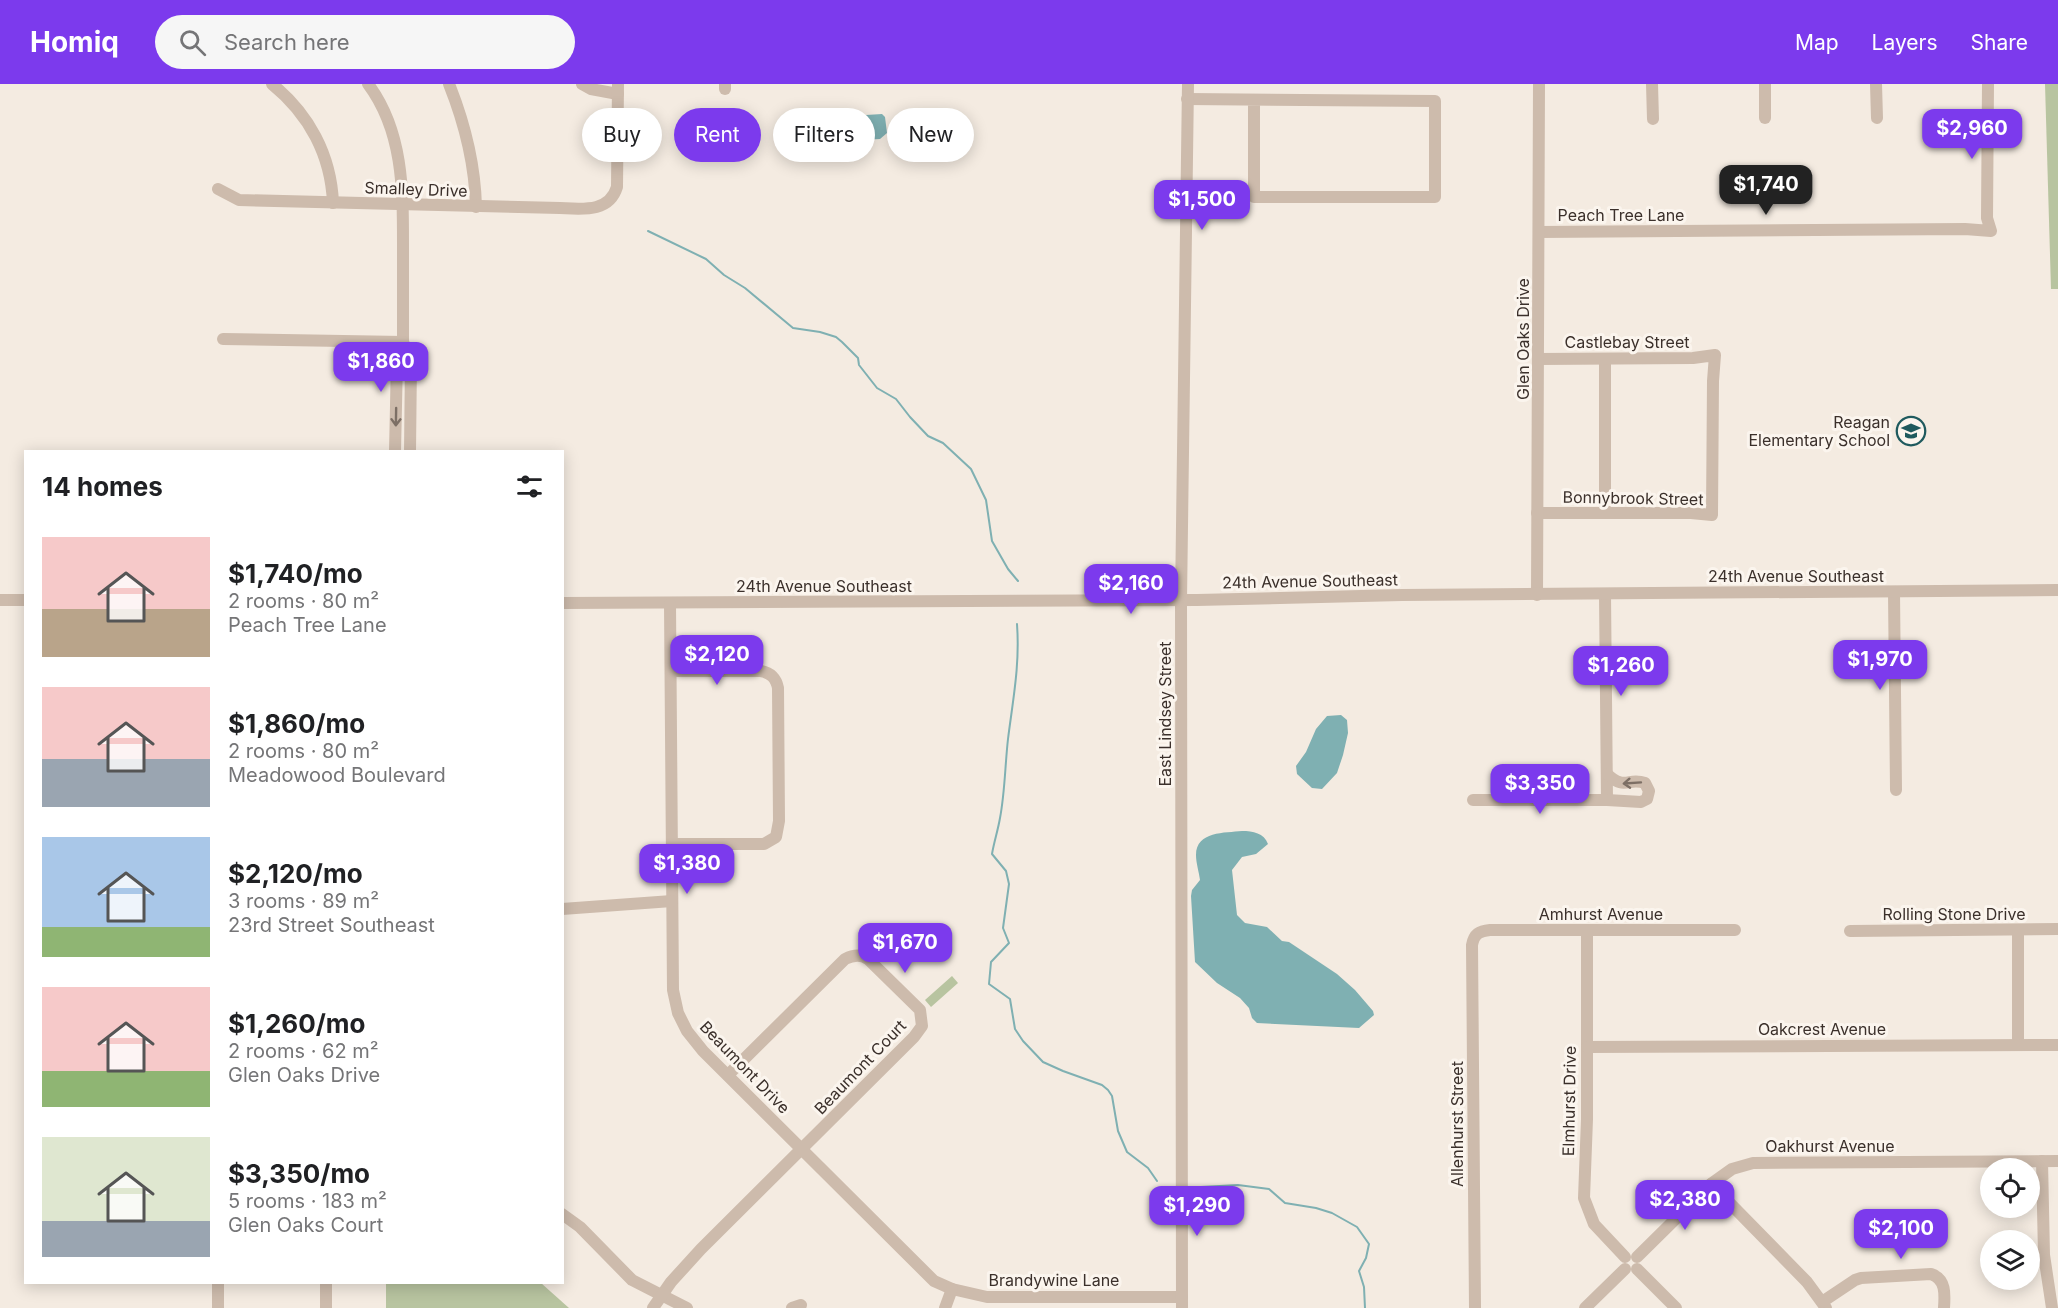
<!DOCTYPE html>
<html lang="en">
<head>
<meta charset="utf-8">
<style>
	:root { --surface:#fff; --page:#f6f6f6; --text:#202124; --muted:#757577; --accent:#7c3aed }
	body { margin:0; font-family:Inter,sans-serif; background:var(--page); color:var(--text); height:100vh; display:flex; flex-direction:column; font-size:22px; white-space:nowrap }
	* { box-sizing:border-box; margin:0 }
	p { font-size:20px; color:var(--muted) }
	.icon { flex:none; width:33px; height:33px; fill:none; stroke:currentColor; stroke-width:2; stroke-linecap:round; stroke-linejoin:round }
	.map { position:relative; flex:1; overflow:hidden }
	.side { position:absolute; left:24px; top:366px; width:540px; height:834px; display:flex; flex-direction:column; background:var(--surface); border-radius:0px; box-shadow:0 3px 15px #0003 }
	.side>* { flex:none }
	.guide { position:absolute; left:582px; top:24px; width:570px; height:54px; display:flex; gap:12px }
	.controls { position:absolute; left:1980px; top:1074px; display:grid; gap:12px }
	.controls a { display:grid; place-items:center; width:60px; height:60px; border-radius:50%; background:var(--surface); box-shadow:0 3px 15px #0003; font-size:30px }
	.price { position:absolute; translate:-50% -51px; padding:0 14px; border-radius:12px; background:var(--accent); color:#fff; font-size:20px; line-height:39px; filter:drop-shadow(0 2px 3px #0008) }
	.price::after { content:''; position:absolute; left:50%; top:36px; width:18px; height:14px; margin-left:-9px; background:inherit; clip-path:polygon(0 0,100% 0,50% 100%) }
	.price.selected { background:#222; color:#fff }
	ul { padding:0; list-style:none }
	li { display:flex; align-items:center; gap:18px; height:150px; padding:0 18px }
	li span { display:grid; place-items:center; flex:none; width:168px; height:120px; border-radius:0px; color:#555 }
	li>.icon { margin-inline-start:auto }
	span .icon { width:72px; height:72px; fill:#fffc; stroke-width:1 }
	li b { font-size:26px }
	h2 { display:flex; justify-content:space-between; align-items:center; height:72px; padding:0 18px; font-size:26px }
	.chip { padding:0 21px; border-radius:27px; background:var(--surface); box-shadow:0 3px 15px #0003; font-size:21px; line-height:54px }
	.chip.selected { background:var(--accent); color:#fff }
	header { display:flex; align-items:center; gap:36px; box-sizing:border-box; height:84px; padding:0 30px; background:var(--accent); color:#fff }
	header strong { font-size:28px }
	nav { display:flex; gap:33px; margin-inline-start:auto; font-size:21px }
	.search { width:420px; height:54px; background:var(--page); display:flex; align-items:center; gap:15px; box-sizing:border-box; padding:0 21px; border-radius:33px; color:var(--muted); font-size:22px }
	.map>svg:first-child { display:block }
	.green { fill:#b8c4a0 }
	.water { fill:#7fb0b2 }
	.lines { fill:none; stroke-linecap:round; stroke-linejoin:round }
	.stream { stroke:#7fb0b2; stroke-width:2 }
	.minor { stroke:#cdbbac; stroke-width:12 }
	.oneway { stroke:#7d6f65 }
	.labels { text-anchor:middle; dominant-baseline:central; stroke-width:6; stroke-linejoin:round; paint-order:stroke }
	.street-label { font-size:16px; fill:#3b302b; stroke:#fbf5ee }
	.poi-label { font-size:16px; fill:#3b302b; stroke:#fbf5ee; text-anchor:end }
</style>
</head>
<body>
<header>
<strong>Homiq</strong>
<div class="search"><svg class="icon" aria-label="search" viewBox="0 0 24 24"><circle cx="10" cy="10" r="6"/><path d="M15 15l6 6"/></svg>Search here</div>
<nav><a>Map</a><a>Layers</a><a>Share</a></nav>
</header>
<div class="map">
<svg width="2058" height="1224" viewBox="0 0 2058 1224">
	<rect width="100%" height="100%" fill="#f4ebe1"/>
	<g class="green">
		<path d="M2045,0H2058V205H2051Z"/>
		<path d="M952,892L958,899L931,923L925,916Z"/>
		<path d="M386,1198L541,1199L569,1224H386Z"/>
	</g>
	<g class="water">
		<path d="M882,30L885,33L887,49L880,55L863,56L844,37L846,33L850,32Z"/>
		<path d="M1341,631L1347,636L1348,649L1343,671L1337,689L1322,705L1312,704L1297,690L1296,682L1306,668L1316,645L1327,632Z"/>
		<path d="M1242,747C1253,747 1264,749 1268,760L1256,770L1242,773L1232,786L1237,831L1245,839L1267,843L1282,857L1289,858L1337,890L1355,906L1373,927L1374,931L1359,944L1257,939L1252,934L1249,924L1240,914L1217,899L1195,878L1191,812L1192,806L1200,796C1199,788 1196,779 1196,771C1196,747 1225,749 1242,747Z"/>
	</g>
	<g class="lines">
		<g class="stream">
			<path d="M648,147L706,175L724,191L745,204L793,244L820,248L836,253L842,258L858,274L859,281L877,304L896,315L910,333L928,352L943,359L971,385L986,416L992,457L1008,485L1018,497"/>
			<path d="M1017,540C1020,581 1013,615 1008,655C1005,681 1005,708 1000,734C998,746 994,758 992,770L1006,787L1009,800L1003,844L1009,859L991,878L989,900L1010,915L1015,945L1023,957L1043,978L1063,987L1102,1001L1108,1006L1112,1012L1118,1047L1127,1068L1148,1084L1157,1097"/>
			<path d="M1201,1103L1238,1101L1269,1105L1285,1119L1316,1124L1332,1129L1357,1143L1369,1160L1366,1174L1359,1187L1364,1203L1365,1224"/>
		</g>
		<g class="minor">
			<path d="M272,0C309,30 331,71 333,119"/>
			<path d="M368,0C404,48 403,108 403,165C403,196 403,227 403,258L397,275L395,368"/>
			<path d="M449,0C465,40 475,79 476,123"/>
			<path d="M582,0L591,5L618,10"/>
			<path d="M1652,0L1653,35"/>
			<path d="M1765,0V34"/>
			<path d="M1876,0L1877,34"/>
			<path d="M725,5V0"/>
			<path d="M1187,15L1435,17V113H1254V16"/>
			<path d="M218,105L239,116L560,124C582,125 609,129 617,103L618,0"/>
			<path d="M1539,148L1965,145L1991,147L1987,134L1988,0"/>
			<path d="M223,255L403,258"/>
			<path d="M403,258L411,276L410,368"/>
			<path d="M1605,428V275"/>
			<path d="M1537,429H1691L1712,431L1713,297L1715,271L1693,274L1539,275"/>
			<path d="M1894,508L1896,706"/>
			<path d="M1605,510L1607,716"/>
			<path d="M1537,511L1539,0"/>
			<path d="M0,516H26"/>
			<path d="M562,519L1197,516L1402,511L2058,506"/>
			<path d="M670,520L673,906L678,929L687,947L703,967L934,1197L952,1205L987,1213H1182"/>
			<path d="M671,587H761C771,589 776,594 778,604L779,737L776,753L764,760H672"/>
			<path d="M1473,716H1607L1641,718L1647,715L1649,707L1645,699C1628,693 1625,707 1607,690"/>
			<path d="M562,825L672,817"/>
			<path d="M1587,847V1035L1584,1114L1594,1140L1625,1173"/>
			<path d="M1850,847L2058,845"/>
			<path d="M2018,961V846"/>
			<path d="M1587,963L2058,961"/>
			<path d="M2042,1077L2044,1171L2052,1224"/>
			<path d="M1711,1100L1807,1198L1826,1224"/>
			<path d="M562,1130L580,1143L632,1196L687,1224"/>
			<path d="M1637,1173L1711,1100L1732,1085L1753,1079L2058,1077"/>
			<path d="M1637,1185L1676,1224"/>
			<path d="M218,1198V1224"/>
			<path d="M326,1198V1224"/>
			<path d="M1822,1218L1855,1196L1861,1194L1931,1190C1946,1195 1945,1210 1944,1224"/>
			<path d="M653,1224L671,1198L701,1165L914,953L922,942L920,926L868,875C861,870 853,871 845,875L728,991"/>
			<path d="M792,1224L801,1221"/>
			<path d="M945,1224L952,1205"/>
			<path d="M1182,1224L1181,516L1188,0"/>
			<path d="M1475,1224L1472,861C1474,850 1479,847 1490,846H1735"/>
			<path d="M1585,1224L1625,1185"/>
		</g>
	</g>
	<defs><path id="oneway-shaft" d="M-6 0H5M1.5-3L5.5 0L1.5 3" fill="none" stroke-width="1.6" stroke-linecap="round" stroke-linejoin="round" transform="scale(1.5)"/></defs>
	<g class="oneway">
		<use href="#oneway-shaft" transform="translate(396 333) rotate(91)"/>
		<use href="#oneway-shaft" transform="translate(1632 699) rotate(176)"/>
	</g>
	<defs>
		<g id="school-ring" transform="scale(1.5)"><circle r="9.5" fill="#fbf5ee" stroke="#1f5a5e" stroke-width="1.5"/><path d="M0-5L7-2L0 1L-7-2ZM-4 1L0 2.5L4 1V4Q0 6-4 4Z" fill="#1f5a5e"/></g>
	</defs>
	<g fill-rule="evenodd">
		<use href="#school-ring" x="1911" y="347"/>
	</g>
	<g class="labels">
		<g class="street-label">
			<text transform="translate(416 105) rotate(2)">Smalley Drive</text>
			<text x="1621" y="131">Peach Tree Lane</text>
			<text transform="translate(1523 255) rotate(-90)">Glen Oaks Drive</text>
			<text x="1627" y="258">Castlebay Street</text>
			<text transform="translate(1633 414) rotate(1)">Bonnybrook Street</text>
			<text x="1796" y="492">24th Avenue Southeast</text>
			<text transform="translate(1310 497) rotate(-1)">24th Avenue Southeast</text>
			<text x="824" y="502">24th Avenue Southeast</text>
			<text transform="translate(1165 630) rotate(-90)">East Lindsey Street</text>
			<text x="1601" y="830">Amhurst Avenue</text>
			<text x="1954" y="830">Rolling Stone Drive</text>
			<text x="1822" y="945">Oakcrest Avenue</text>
			<text transform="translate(745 983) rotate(46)">Beaumont Drive</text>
			<text transform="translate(860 983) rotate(-46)">Beaumont Court</text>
			<text transform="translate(1569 1017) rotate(-89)">Elmhurst Drive</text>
			<text transform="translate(1457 1040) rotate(-90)">Allenhurst Street</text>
			<text x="1830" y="1062">Oakhurst Avenue</text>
			<text x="1054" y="1196">Brandywine Lane</text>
		</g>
		<g class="poi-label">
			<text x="1890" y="338">Reagan<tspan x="1890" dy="18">Elementary School</tspan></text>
		</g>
	</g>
</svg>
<div class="controls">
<a><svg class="icon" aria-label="locate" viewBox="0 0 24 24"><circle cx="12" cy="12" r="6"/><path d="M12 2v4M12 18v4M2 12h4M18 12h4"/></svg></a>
<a><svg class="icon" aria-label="layers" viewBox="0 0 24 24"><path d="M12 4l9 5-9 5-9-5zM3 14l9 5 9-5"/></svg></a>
</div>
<b class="price" style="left:1972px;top:76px">$2,960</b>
<b class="price selected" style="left:1766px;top:132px">$1,740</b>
<b class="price" style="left:1202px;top:147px">$1,500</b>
<b class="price" style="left:381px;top:309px">$1,860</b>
<b class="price" style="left:1131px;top:531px">$2,160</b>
<b class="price" style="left:717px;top:602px">$2,120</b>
<b class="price" style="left:1880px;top:607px">$1,970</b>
<b class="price" style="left:1621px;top:613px">$1,260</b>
<b class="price" style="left:1540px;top:731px">$3,350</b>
<b class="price" style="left:687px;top:811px">$1,380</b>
<b class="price" style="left:905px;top:890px">$1,670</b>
<b class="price" style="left:1685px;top:1147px">$2,380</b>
<b class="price" style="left:1197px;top:1153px">$1,290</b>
<b class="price" style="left:1901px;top:1176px">$2,100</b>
<div class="guide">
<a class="chip">Buy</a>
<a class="chip selected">Rent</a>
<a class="chip">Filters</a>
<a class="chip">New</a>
</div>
<section class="side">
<h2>14 homes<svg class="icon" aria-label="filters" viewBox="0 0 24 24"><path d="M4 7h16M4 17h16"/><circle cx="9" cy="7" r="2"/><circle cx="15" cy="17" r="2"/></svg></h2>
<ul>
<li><span style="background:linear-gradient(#f6c9c9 60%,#b9a48a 0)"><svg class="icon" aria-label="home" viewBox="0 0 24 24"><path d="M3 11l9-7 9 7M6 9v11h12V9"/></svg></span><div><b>$1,740/mo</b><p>2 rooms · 80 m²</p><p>Peach Tree Lane</p></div></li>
<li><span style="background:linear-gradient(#f6c9c9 60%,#9aa5b1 0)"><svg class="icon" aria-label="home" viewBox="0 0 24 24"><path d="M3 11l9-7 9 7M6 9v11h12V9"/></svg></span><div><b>$1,860/mo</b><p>2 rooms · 80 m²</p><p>Meadowood Boulevard</p></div></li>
<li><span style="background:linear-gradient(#a9c7e8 75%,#8fb573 0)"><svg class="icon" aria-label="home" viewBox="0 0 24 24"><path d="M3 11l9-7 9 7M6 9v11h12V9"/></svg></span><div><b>$2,120/mo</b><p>3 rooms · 89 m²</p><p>23rd Street Southeast</p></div></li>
<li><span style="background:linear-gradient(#f6c9c9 70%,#8fb573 0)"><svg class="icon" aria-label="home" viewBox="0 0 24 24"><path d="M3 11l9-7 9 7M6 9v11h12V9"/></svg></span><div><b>$1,260/mo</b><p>2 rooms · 62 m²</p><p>Glen Oaks Drive</p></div></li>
<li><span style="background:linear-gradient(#dfe7d0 70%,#9aa5b1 0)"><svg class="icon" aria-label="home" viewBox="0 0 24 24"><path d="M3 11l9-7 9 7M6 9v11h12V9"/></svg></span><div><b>$3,350/mo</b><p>5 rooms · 183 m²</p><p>Glen Oaks Court</p></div></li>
</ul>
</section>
</div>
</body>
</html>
